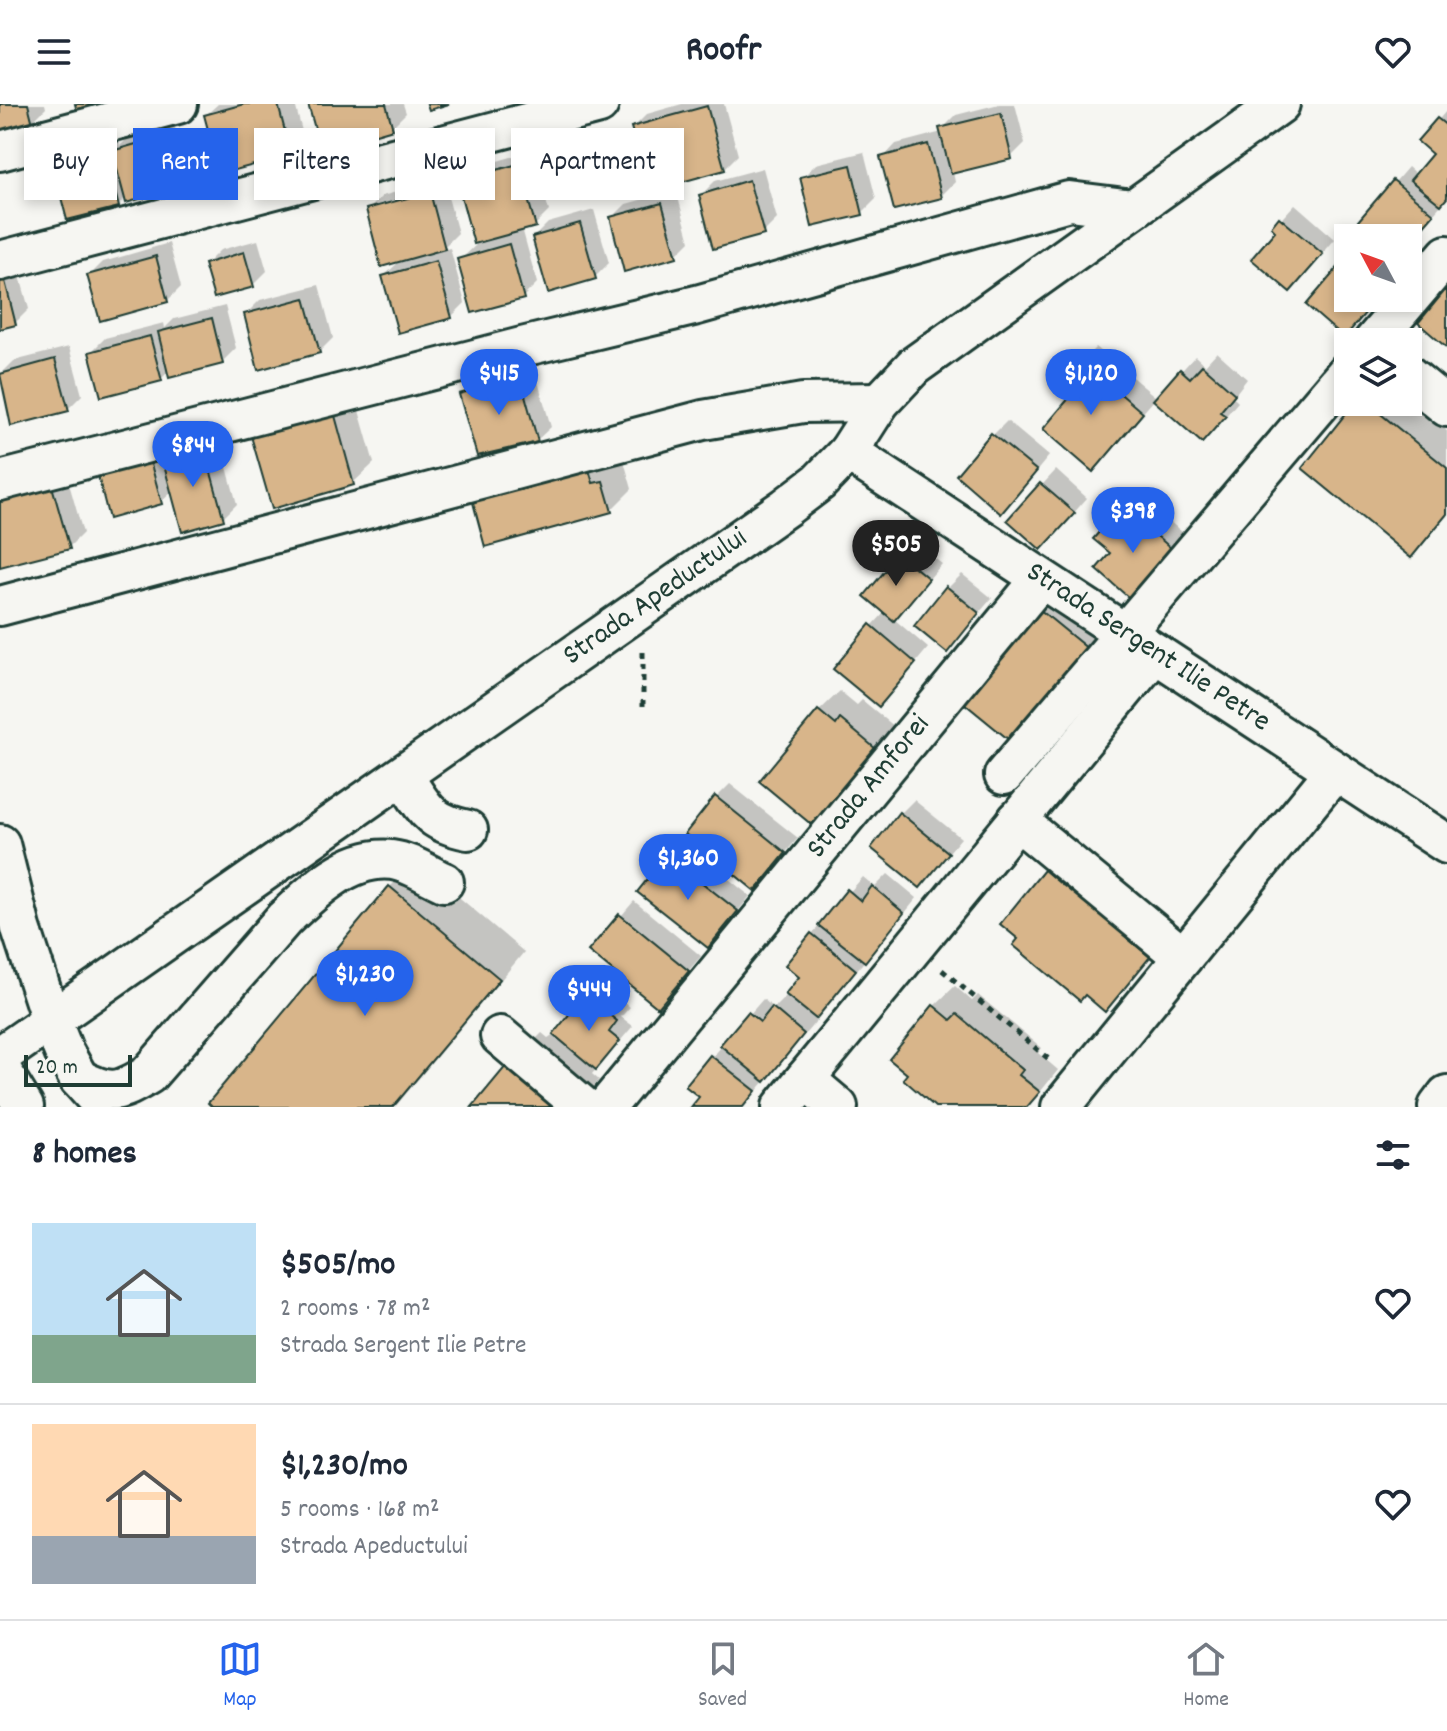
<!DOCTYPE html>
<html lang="en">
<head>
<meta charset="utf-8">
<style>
	:root { --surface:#fff; --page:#f6f6f7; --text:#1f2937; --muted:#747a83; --line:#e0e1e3; --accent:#2563eb }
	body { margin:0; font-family:Dekko,sans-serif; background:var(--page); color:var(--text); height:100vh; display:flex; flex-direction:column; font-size:30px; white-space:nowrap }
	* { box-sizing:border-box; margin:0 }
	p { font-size:26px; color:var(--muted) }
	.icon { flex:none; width:44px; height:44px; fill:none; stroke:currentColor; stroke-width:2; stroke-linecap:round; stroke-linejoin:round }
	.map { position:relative; height:1003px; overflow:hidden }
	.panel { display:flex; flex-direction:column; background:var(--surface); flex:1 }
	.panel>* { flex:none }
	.banner { position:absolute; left:24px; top:24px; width:800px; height:72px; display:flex; gap:16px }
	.needle { width:52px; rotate:311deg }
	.tools { position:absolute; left:1334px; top:120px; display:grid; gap:16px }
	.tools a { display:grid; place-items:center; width:88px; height:88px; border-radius:0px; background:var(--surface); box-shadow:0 4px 12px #0003; font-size:40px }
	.scale { position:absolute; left:24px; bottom:20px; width:108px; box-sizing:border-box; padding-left:8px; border:4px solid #1f3d34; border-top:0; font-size:22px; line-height:28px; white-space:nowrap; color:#1f3d34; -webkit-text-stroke:6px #f6f6f2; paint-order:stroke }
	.price { position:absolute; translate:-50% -68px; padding:0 18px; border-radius:28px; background:var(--accent); color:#fff; font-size:26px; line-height:52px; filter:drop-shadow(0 2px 4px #0008) }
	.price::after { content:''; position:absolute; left:50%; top:48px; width:24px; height:18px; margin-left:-12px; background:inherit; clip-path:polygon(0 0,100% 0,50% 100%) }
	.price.selected { background:#222; color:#fff }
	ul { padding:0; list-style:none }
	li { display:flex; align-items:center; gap:24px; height:200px; padding:0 32px }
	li+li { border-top:2px solid var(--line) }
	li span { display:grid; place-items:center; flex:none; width:224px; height:160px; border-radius:0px; color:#555 }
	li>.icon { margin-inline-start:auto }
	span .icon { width:96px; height:96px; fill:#fffc; stroke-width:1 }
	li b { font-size:34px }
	h2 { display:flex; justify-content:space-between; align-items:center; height:96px; padding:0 32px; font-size:34px }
	.chip { padding:0 28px; border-radius:0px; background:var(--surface); box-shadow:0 4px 12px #0003; font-size:28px; line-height:72px }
	.chip.selected { background:var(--accent); color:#fff }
	header { display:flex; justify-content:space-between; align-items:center; height:104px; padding:0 32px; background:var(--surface); font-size:36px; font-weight:700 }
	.tabs { display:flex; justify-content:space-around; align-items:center; height:112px; border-top:2px solid var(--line); background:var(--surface); font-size:22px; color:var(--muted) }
	.tabs a { display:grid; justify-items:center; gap:4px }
	.tabs .selected { color:var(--accent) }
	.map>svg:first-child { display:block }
	.shadow { fill:#0003 }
	.building { fill:#d8b58a; stroke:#1f3d34; stroke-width:2 }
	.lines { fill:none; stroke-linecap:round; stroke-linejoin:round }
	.minor-casing { stroke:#1f3d34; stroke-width:44 }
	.path { stroke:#1f3d34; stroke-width:5; stroke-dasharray:6 6; stroke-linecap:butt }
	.minor { stroke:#f6f6f2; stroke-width:38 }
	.labels { text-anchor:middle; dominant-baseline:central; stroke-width:8; stroke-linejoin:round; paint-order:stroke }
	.street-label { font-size:30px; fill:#1f3d34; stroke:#f6f6f2 }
</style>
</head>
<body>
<header><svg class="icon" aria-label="menu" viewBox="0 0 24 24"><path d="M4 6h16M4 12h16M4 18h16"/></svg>Roofr<svg class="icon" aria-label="heart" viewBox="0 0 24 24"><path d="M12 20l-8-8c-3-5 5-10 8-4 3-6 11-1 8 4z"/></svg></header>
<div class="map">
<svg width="1447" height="1003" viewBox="0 0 1447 1003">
	<rect width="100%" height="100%" fill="#f6f6f2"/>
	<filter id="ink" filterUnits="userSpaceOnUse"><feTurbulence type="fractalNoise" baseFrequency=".0125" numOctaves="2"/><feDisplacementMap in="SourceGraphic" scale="16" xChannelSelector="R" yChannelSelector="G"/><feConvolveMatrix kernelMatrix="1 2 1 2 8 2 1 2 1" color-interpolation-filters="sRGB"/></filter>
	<g filter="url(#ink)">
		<g class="shadow">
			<path d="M0,0H45L46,4L32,18L0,27Z"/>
			<path d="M218,0H295L304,35L290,49L206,11Z"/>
			<path d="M310,0H403L406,9L392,23Z"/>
			<path d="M682,0H724L738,51L724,65L633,24L647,10Z"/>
			<path d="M999,0H1015L1025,39L1011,53L953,68L955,78L941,92L883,54L896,40L942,28V25L956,11Z"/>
			<path d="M1447,6L1446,95L1408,140V134H1369L1356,123L1408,63L1417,71L1435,50L1420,37Z"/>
			<path d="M174,20L187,70L173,84L126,93L118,102L56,63L70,49L119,36L120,42L128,34Z"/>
			<path d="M532,47L549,107L535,121L522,124L537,179L523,193L460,156L476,141L459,78L473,64Z"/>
			<path d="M864,48L876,95L862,109L802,74L816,60Z"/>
			<path d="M763,64L777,115L763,129L701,91L715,77Z"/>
			<path d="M443,75L458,129L441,146L450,144L465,199L451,213L384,172L402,155L368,106L382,92Z"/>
			<path d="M676,86L690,137L676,151L612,114L626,100Z"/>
			<path d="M1295,100L1335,135L1304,172L1274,123Z"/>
			<path d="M594,106L609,159L595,173L534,133L548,119Z"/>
			<path d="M258,136L267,167L253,181L206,160L220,146Z"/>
			<path d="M169,139L181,183L167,197L89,172L103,158Z"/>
			<path d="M17,161L29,205L15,219L0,223V165Z"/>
			<path d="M319,181L333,234L319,248L246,210L260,196Z"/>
			<path d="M225,202L236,244L222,258L170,266L161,275L91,248L105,234L164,219L165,224L174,215Z"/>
			<path d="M69,243L82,291L68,305L13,319L0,271L14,257Z"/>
			<path d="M1096,243L1157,294L1195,252L1205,261L1217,248L1247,275L1233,293L1238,298L1216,323L1155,295L1093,365L1073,292L1082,257Z"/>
			<path d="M533,260L551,323L537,336L462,290L476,276Z"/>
			<path d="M354,289L374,359L353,379L254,333Z"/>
			<path d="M1408,295L1447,327V412L1411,451L1358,298H1408Z"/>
			<path d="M1007,317L1049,352L1015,393L993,331Z"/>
			<path d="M218,330L237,400L223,414L173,387L161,398L99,368Z"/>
			<path d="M607,340L613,360L624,357L632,385L611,406L486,440Z"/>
			<path d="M1056,366L1087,394L1055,430L1010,416Z"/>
			<path d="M66,369L83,429L69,443L0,461V387Z"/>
			<path d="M1137,389L1191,436L1150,483L1113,449L1123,403Z"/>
			<path d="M914,438L942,460L894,515L928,544L893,586L872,522L885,508L900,452Z"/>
			<path d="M962,470L992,494L947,546L948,484Z"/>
			<path d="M1075,473L1127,515L1052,607L1041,507Z"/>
			<path d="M840,587L857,601L862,596L895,623L812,718L819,607Z"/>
			<path d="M730,680L798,734L755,784L717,693Z"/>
			<path d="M914,696L961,734L933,767L900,710Z"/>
			<path d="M683,738L750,792L721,828L640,787Z"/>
			<path d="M1066,747L1169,832L1125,885L1105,905L1045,768Z"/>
			<path d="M416,757L524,848L395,1003H216L211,999L390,783Z"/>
			<path d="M888,770L917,794L878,842L814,914L817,916L743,1003H694L702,993L688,981L763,895L774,904L788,890L802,873L812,830L863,773L875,783Z"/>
			<path d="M634,797L701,852L658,902L591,847Z"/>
			<path d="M601,878L630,903L621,913L633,922L592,970L599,976L578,1003H475L508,963L542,929L548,934L557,928Z"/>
			<path d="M955,882L972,897L978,891L1042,944L1038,949L1058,966L1028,1003H938L934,902Z"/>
		</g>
		<g class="building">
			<path d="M0,0H28L33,20L0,29Z"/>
			<path d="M75,0H121L78,11Z"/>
			<path d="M244,0H278L291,51L220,70L204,11Z"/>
			<path d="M308,0H386L393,25L321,46Z"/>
			<path d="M427,0H449L429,6Z"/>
			<path d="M707,2L725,66L649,87L631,23Z"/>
			<path d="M1001,9L1012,55L951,70L939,24Z"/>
			<path d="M1437,14L1447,22V94L1441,101L1410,76L1432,50L1417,37Z"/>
			<path d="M160,33L174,85L126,99L112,47Z"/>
			<path d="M928,40L942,94L894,106L880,53Z"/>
			<path d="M105,49L119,103L67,116L53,63Z"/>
			<path d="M518,60L536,123L474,140L457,77Z"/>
			<path d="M851,61L863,111L812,123L800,73Z"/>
			<path d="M749,76L764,131L713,145L699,91Z"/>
			<path d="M1393,76L1434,110L1408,140V134H1366L1353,123Z"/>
			<path d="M430,88L445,145L381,163L366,105Z"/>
			<path d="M662,99L677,153L624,168L610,113Z"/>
			<path d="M1279,113L1323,150L1290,188L1251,155L1275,127L1271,123Z"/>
			<path d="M580,119L596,175L548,189L532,133Z"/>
			<path d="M509,140L524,195L472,209L457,155Z"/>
			<path d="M244,148L254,183L214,194L204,160Z"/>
			<path d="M156,152L168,198L100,217L87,171Z"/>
			<path d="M436,157L452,214L398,229L382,172Z"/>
			<path d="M1341,160L1348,166V194H1378L1344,234L1306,201Z"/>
			<path d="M4,173L16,221L0,225V174Z"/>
			<path d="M1447,184V244L1418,219Z"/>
			<path d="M305,194L320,249L258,266L244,210Z"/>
			<path d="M212,214L223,260L169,274L158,228Z"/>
			<path d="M150,232L162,277L101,293L89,248Z"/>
			<path d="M55,255L69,307L11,322L0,270Z"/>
			<path d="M1081,256L1143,309L1093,368L1043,325L1070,293L1058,283Z"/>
			<path d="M1202,261L1235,290L1220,308L1226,312L1202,339L1153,296L1180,265L1190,274Z"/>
			<path d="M520,273L538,338L477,352L459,290Z"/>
			<path d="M1355,298H1366L1447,364V410L1411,454L1302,364Z"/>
			<path d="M334,308L354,381L272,405L251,332Z"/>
			<path d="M991,329L1037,367L1001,410L956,371Z"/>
			<path d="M204,343L224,416L182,428L162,354Z"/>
			<path d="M149,353L162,400L109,415L97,368Z"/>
			<path d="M587,359L593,379L603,377L612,408L485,443L471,391Z"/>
			<path d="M1040,379L1075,409L1041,446L1007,416Z"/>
			<path d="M52,382L70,445L0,463V396Z"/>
			<path d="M1122,402L1179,451L1136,500L1096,465L1110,449L1093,435Z"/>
			<path d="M899,450L929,475L894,517L864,492Z"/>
			<path d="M946,482L979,509L947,549L914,522Z"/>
			<path d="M1039,505L1094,550L1019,644L964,599Z"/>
			<path d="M870,520L916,559L879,603L833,565Z"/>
			<path d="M818,606L836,621L840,615L876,645L812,721L759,677Z"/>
			<path d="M715,692L786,749L755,787L685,730Z"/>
			<path d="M899,708L949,749L920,784L871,744Z"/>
			<path d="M667,751L738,807L708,844L637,788Z"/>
			<path d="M1044,766L1062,781L1067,775L1134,831L1130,836L1150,853L1105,908L1085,891L1080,897L1013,841L1018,835L1000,820Z"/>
			<path d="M389,782L500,875L393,1003H212L208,999Z"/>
			<path d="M872,782L904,809L865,858L818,821L847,785L861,797Z"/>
			<path d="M619,810L689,867L658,904L588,847Z"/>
			<path d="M811,829L856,866L816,915L785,890L799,873L785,861Z"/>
			<path d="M585,891L617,917L609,928L620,937L596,966L553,930Z"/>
			<path d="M933,901L951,916L957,910L1023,966L1019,971L1040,988L1027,1003H935L903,975L907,970L889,955Z"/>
			<path d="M772,903L804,930L765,978L720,941L748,908L760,918Z"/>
			<path d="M710,951L756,987L743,1003H691L699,993L685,982Z"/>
			<path d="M506,962L561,1003H472Z"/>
		</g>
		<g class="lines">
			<g class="minor-casing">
				<g id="minor">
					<path d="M0,47L178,0"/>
					<path d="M0,157L599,0"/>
					<path d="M1373,238L1447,151"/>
					<path d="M1408,271L1447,303"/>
					<path id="s1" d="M848,348L1447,740"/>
					<path d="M0,377L522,243L697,201L1069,97L1133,105"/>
					<path d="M0,502L703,316L803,299L880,298"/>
					<path d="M1004,671L1348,267"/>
					<path d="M403,672C425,704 427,718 468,726"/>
					<path d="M1017,716L1183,853"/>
					<path d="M0,740L21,824L51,916L64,948L79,975L95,993"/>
					<path d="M500,932L584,1003"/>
					<path id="s2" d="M0,952L786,403L819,378L848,348L880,298L914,262L1280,0"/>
					<path d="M0,964L24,1003"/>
					<path d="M79,975C111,991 118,989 148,971L284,815C312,788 350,751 392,756C409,758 428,771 444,778"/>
					<path d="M805,975L838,1003"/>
					<path id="s3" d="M606,1003L1041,475"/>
					<path d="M782,1003L1155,549"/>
					<path d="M1061,1003L1335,667"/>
					<path d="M1438,1003L1447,991"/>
				</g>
			</g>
			<g class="path">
				<path d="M643,548V603"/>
				<path d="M942,866L1051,957"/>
			</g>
			<use href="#minor" class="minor"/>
		</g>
	</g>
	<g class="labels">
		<g class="street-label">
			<text stroke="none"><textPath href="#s2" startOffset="800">Strada Apeductului</textPath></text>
			<text stroke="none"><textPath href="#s1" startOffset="358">Strada Sergent Ilie Petre</textPath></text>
			<text stroke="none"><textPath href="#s3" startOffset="414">Strada Amforei</textPath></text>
		</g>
	</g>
</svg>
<div class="tools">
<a><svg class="needle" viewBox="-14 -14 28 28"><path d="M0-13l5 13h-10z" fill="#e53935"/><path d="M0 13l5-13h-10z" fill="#747a83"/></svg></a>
<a><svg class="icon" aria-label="layers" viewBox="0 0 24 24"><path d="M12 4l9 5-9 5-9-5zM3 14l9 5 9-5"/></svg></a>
</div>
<div class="scale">20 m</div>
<b class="price" style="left:499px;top:313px">$415</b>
<b class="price" style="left:1091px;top:313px">$1,120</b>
<b class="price" style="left:193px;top:385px">$844</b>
<b class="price" style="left:1133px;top:451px">$398</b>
<b class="price selected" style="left:896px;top:484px">$505</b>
<b class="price" style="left:688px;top:798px">$1,360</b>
<b class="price" style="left:365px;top:914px">$1,230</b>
<b class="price" style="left:589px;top:929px">$444</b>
<div class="banner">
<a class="chip">Buy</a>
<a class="chip selected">Rent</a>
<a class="chip">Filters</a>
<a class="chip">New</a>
<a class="chip">Apartment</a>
</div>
</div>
<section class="panel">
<h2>8 homes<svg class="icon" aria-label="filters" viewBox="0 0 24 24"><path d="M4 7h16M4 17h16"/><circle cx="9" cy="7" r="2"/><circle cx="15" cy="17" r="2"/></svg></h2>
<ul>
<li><span style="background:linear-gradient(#bfe0f5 70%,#7fa58c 0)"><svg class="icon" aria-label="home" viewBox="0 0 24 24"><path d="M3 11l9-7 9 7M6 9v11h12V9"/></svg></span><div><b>$505/mo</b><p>2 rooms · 78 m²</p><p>Strada Sergent Ilie Petre</p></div><svg class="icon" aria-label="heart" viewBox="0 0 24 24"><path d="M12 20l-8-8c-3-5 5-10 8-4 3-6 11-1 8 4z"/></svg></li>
<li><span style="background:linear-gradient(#ffd9b3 70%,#9aa5b1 0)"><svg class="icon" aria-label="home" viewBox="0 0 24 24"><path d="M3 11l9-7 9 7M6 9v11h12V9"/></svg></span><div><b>$1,230/mo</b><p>5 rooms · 168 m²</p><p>Strada Apeductului</p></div><svg class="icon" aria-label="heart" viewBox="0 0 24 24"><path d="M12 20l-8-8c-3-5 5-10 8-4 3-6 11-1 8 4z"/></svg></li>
</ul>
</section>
<nav class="tabs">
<a class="selected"><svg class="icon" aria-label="map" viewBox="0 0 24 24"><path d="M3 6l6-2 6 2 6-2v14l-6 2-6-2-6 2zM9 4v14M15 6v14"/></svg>Map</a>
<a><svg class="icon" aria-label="saved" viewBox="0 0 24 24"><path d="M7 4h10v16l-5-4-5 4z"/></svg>Saved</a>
<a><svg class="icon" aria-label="home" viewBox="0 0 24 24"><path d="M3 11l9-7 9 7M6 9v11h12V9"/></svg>Home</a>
</nav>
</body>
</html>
